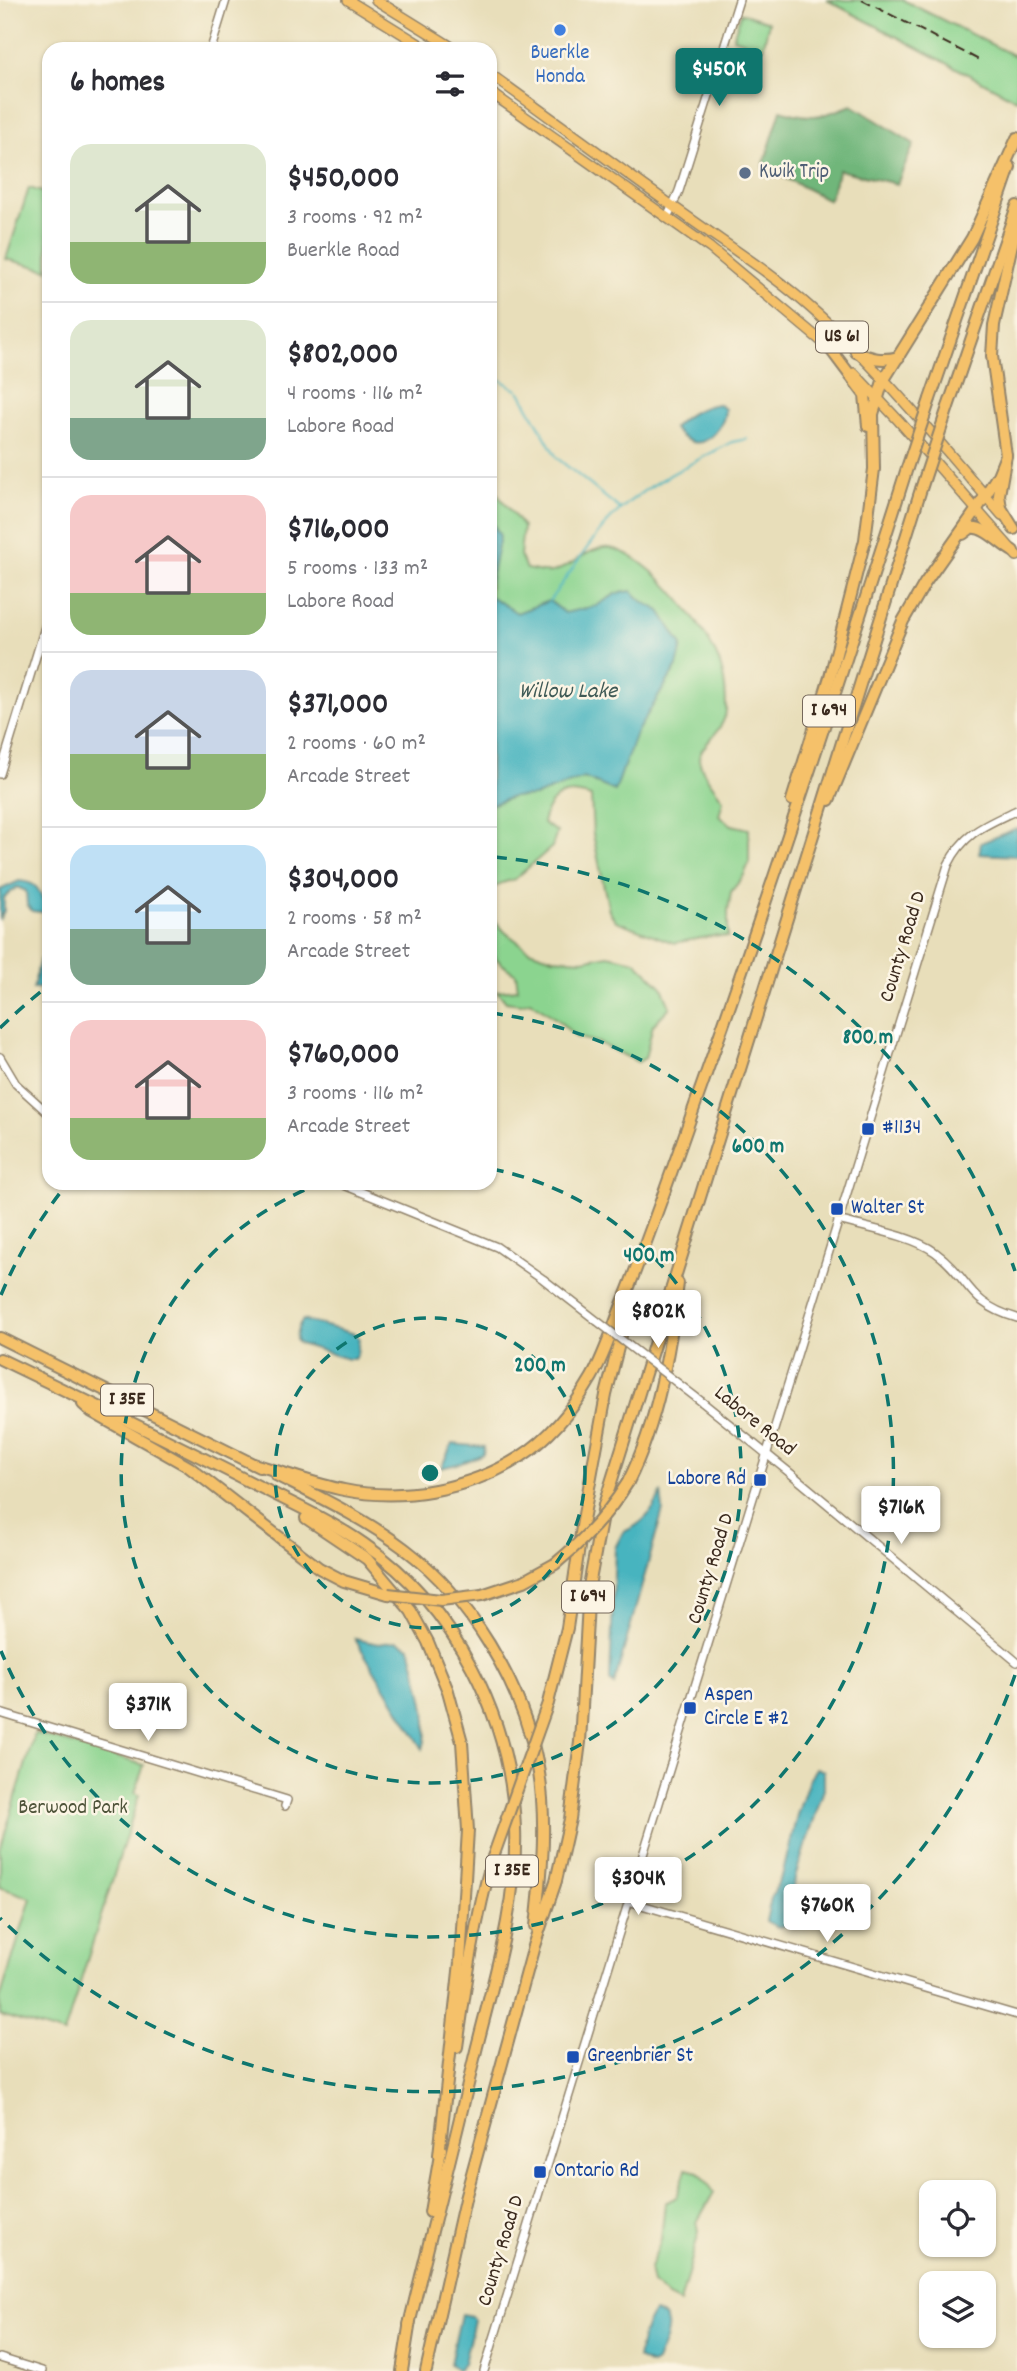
<!DOCTYPE html>
<html lang="en">
<head>
<meta charset="utf-8">
<style>
	:root { --surface:#fff; --page:#f2f2f3; --text:#2b2b33; --muted:#7c7c81; --line:#e1e1e2; --accent:#0f766e }
	body { margin:0; font-family:Dekko,sans-serif; background:var(--page); color:var(--text); height:100vh; display:flex; flex-direction:column; font-size:26px; white-space:nowrap }
	* { box-sizing:border-box; margin:0 }
	p { font-size:23px; color:var(--muted) }
	.icon { flex:none; width:38px; height:38px; fill:none; stroke:currentColor; stroke-width:2; stroke-linecap:round; stroke-linejoin:round }
	.map { position:relative; flex:1; overflow:hidden }
	.panel { position:absolute; left:42px; top:42px; width:455px; height:1148px; display:flex; flex-direction:column; background:var(--surface); border-radius:21px; box-shadow:0 2px 5px #0004 }
	.panel>* { flex:none }
	.tools { position:absolute; left:919px; top:2180px; display:grid; gap:14px }
	.tools a { display:grid; place-items:center; width:77px; height:77px; border-radius:14px; background:var(--surface); box-shadow:0 2px 5px #0004; font-size:35px }
	.price { position:absolute; translate:-50% -60px; padding:0 16px; border-radius:7px; background:#fff; color:#222; font-size:23px; line-height:46px; filter:drop-shadow(0 2px 4px #0008) }
	.price::after { content:''; position:absolute; left:50%; top:42px; width:21px; height:16px; margin-left:-10px; background:inherit; clip-path:polygon(0 0,100% 0,50% 100%) }
	.price.active { background:var(--accent); color:#fff }
	ul { padding:0; list-style:none }
	li { display:flex; align-items:center; gap:21px; height:175px; padding:0 28px }
	li+li { border-top:2px solid var(--line) }
	li span { display:grid; place-items:center; flex:none; width:196px; height:140px; border-radius:21px; color:#555 }
	li>.icon { margin-inline-start:auto }
	span .icon { width:84px; height:84px; fill:#fffc; stroke-width:1 }
	li b { font-size:30px }
	h2 { display:flex; justify-content:space-between; align-items:center; height:84px; padding:0 28px; font-size:30px }
	.map>svg:first-child { display:block }
	.green { fill:#8bd48f; stroke:#637f56; stroke-width:2 }
	.forest { fill:#70b67a; stroke:#56704c; stroke-width:2 }
	.water { fill:#46b4bf; stroke:#406f6e; stroke-width:2 }
	.lines { fill:none; stroke-linecap:round; stroke-linejoin:round }
	.stream { stroke:#46b4bf; stroke-width:2 }
	.tertiary-casing { stroke:#92846c; stroke-width:10 }
	.primary-casing { stroke:#92846c; stroke-width:12 }
	.motorway-casing { stroke:#92846c; stroke-width:14 }
	.tertiary { stroke:#fff; stroke-width:7 }
	.primary { stroke:#f5c16b; stroke-width:9 }
	.motorway { stroke:#f5c16b; stroke-width:10 }
	.rail { stroke:#3b2a1e; stroke-width:2; stroke-dasharray:10 5; stroke-linecap:butt }
	.tertiary-bridge-casing { stroke:#92846c; stroke-width:10; stroke-linecap:butt }
	.motorway-bridge-casing { stroke:#92846c; stroke-width:14; stroke-linecap:butt }
	.tertiary-bridge { stroke:#fff; stroke-width:7 }
	.motorway-bridge { stroke:#f5c16b; stroke-width:10 }
	.ring { fill:none; stroke:#0f766e; stroke-width:3.5; stroke-dasharray:12 9 }
	.shop-dot { fill:#3f7fe0; stroke:#fcf5e5; stroke-width:2.5 }
	.service-dot { fill:#5c6f8a; stroke:#fcf5e5; stroke-width:2.5 }
	.transit-dot { fill:#1a4fb4; stroke:#fcf5e5; stroke-width:2.5 }
	.labels { text-anchor:middle; dominant-baseline:central; stroke-width:5; stroke-linejoin:round; paint-order:stroke }
	.shield { fill:#fcf5e5; stroke:#75675a; stroke-width:2 }
	.shield-label { font-size:19px; font-weight:bold; fill:#3b2a1e }
	.shop-label { font-size:21px; fill:#366cbe; stroke:#fcf5e5 }
	.service-label { font-size:21px; fill:#4e5e75; stroke:#fcf5e5; text-anchor:start }
	.street-label { font-size:21px; fill:#3b2a1e; stroke:#fcf5e5 }
	.transit-label { font-size:21px; fill:#164399; stroke:#fcf5e5; text-anchor:start }
	.park-label { font-size:21px; fill:#4f543a; stroke:#fcf5e5 }
	.water-label { font-size:23px; font-style:italic; fill:#3f5a56; stroke:#fcf5e5 }
	.centre { fill:#0f766e; stroke:#fcf5e5; stroke-width:3.5 }
	.ring-label { font-size:21px; text-anchor:middle; font-weight:bold; fill:#0f766e; stroke:#fcf5e5; stroke-width:5; stroke-linejoin:round; paint-order:stroke }
</style>
</head>
<body>
<div class="map">
<svg width="1017" height="2371" viewBox="0 0 1017 2371">
	<rect width="100%" height="100%" fill="#fcf5e5"/>
	<filter id="ink" filterUnits="userSpaceOnUse"><feTurbulence type="fractalNoise" baseFrequency=".0143" numOctaves="2"/><feDisplacementMap in="SourceGraphic" scale="14" xChannelSelector="R" yChannelSelector="G"/><feConvolveMatrix kernelMatrix="1 2 1 2 8 2 1 2 1" color-interpolation-filters="sRGB"/></filter>
	<filter id="wash" filterUnits="userSpaceOnUse"><feTurbulence type="fractalNoise" baseFrequency=".00686" numOctaves="4" result="noise"/><feDisplacementMap in="SourceGraphic" scale="28" xChannelSelector="R" yChannelSelector="G"/><feGaussianBlur stdDeviation="1.57" result="paint"/><feColorMatrix in="noise" values="0 0 0 0 0 0 0 0 0 0 0 0 0 0 0 0 0 1.4 0 .05"/><feComposite in="paint" operator="in"/></filter>
	<g filter="url(#wash)">
		<rect width="100%" height="100%" fill="#e8deba"/>
		<g class="green">
			<path d="M827,0H903L1017,57V100Z"/>
			<path d="M741,13L769,22L763,48L733,38Z"/>
			<path d="M29,188L49,194L48,270L6,259Z"/>
			<path d="M490,484L523,527L520,555L526,569C534,570 544,574 552,572C572,568 589,545 610,548C651,555 713,633 722,671C725,682 726,697 726,709C726,731 698,746 699,759C701,773 716,789 723,800L719,816L732,825L749,829V863L744,875L731,892L728,911V937L713,936L674,943L616,921L609,911L593,834L591,797C564,788 549,795 543,823L557,832L552,847L515,879L502,883L490,890V805L512,797L535,796L584,778L615,791L636,733L677,666L682,646L660,611L643,602L631,591L616,594L596,606L565,613L549,601L517,613L490,596V583L500,536L490,519Z"/>
			<path d="M490,915L505,932L529,950L553,958L583,960L608,955L635,961L662,987L670,1007L653,1025L645,1058L638,1062L599,1043L576,1037L559,1021L530,1001L521,1004L506,1002L497,991L518,989L516,974C485,955 490,948 490,915Z"/>
			<path d="M35,1733L144,1765L135,1793L139,1795L64,2034L0,2015V1999L31,1898L0,1887V1850Z"/>
			<path d="M686,2169L699,2172L714,2192L697,2222L699,2232L680,2303L668,2297L653,2283L650,2268L661,2240L665,2203L677,2197Z"/>
		</g>
		<path class="forest" d="M852,105L914,144L897,184L839,170L829,200L763,167L781,110C811,120 822,117 852,105Z"/>
		<g class="water">
			<path d="M718,404L725,409C725,425 709,446 692,442C684,440 678,434 673,428C686,415 699,407 718,404Z"/>
			<path d="M490,519L500,536L490,583Z"/>
			<path d="M631,591L643,602L660,611L682,646L677,666L636,733L615,791L584,778L535,796L512,797L490,805V596L517,613L549,601L565,613L596,606L616,594Z"/>
			<path d="M1017,828V856L979,854L981,843Z"/>
			<path d="M19,881C43,883 36,894 49,907V913L32,911L27,905L26,891L17,887L4,898V911L0,918V890Z"/>
			<path d="M49,955V986L33,989L40,959Z"/>
			<path d="M303,1320L355,1334L359,1338L357,1354L354,1359H348L300,1344L296,1341C296,1334 298,1325 303,1320Z"/>
			<path d="M452,1444L484,1447L483,1454L461,1463L441,1468Z"/>
			<path d="M661,1492L663,1510L614,1685L610,1681L615,1548L623,1532C642,1525 654,1512 661,1492Z"/>
			<path d="M355,1639L379,1644L397,1641L410,1647C417,1676 433,1720 423,1749Z"/>
			<path d="M816,1768L824,1771V1789L795,1877L790,1921C781,1930 776,1927 766,1921L771,1898L783,1873L797,1815L809,1780Z"/>
			<path d="M654,2312C679,2318 662,2346 656,2362L651,2365L638,2358C641,2343 644,2325 654,2312Z"/>
			<path d="M461,2314L471,2316L474,2320L464,2363L458,2370L450,2364Z"/>
		</g>
		<g class="lines">
			<g class="stream">
				<path d="M490,377L501,380L520,392L557,458L620,509"/>
				<path d="M549,601C571,573 596,530 622,508C651,482 697,461 732,442L747,439"/>
			</g>
		</g>
	</g>
	<g filter="url(#ink)">
		<g class="lines">
			<g class="tertiary-casing">
				<g id="tertiary">
					<path d="M211,49L226,0"/>
					<path d="M667,218L679,191L739,0"/>
					<path d="M0,774L49,614"/>
					<path d="M0,1057L16,1084L49,1114"/>
					<path d="M339,1183L497,1247L543,1279L597,1321"/>
					<path d="M838,1220C866,1228 911,1235 935,1252C971,1278 965,1303 1017,1318"/>
					<path d="M702,1402L795,1477L1017,1662"/>
					<path d="M0,1713L287,1800L285,1806"/>
					<path d="M628,1901L1017,2015"/>
					<path d="M0,2358L42,2371"/>
					<path d="M484,2371L948,865C964,832 986,825 1017,810"/>
				</g>
			</g>
			<g class="primary-casing">
				<g id="primary">
					<path d="M348,0L427,49"/>
					<path d="M376,0L455,49"/>
					<path d="M490,74C558,123 624,172 692,220C733,249 774,275 812,309C882,370 941,445 1002,515"/>
					<path d="M490,92L710,248L832,350"/>
					<path d="M854,373L899,421L1017,556"/>
				</g>
			</g>
			<g class="motorway-casing">
				<g id="motorway">
					<path d="M829,347L865,395L868,426"/>
					<path d="M856,352C872,359 882,361 899,357"/>
					<path d="M930,399L1010,167"/>
					<path d="M948,407L1017,206"/>
					<path d="M1014,529L1001,508L999,495L1006,455L992,356L994,325L1017,222"/>
					<path d="M963,534L971,528C985,526 1000,544 1013,551"/>
					<path d="M792,800L830,677L865,540L874,469L873,414L883,381L972,238L1017,138"/>
					<path d="M829,800L903,621L925,583L977,509L998,475L1006,455"/>
					<path d="M0,1338L259,1467"/>
					<path d="M0,1359C83,1399 166,1439 248,1481C287,1501 328,1519 364,1544C455,1606 511,1718 515,1828C518,1907 491,1987 473,2063C453,2150 430,2237 409,2325"/>
					<path d="M83,1404L92,1412L189,1467L319,1568L344,1581L388,1594"/>
					<path d="M253,1464C283,1472 314,1484 344,1490C403,1502 470,1489 520,1457C550,1438 574,1408 592,1377C605,1354 613,1327 623,1302C649,1237 672,1171 695,1105C770,894 840,681 907,468"/>
					<path d="M276,1475C321,1498 365,1519 405,1549C470,1598 521,1683 537,1762C548,1816 542,1871 536,1926"/>
					<path d="M628,1482C658,1422 670,1350 678,1283"/>
					<path d="M306,1518L367,1559L411,1611L428,1642L448,1691L462,1742L468,1830L460,1962L439,2155"/>
					<path d="M482,1595L524,1581L555,1564"/>
					<path d="M548,1703L567,1628L583,1520L606,1395L630,1300"/>
					<path d="M457,2047C466,1983 475,1919 493,1857"/>
					<path d="M430,2212L441,2149"/>
					<path d="M402,2371L410,2321"/>
					<path d="M426,2371L465,2199L534,1946L556,1881L570,1819L580,1742L589,1586L604,1505L921,489"/>
				</g>
			</g>
			<use href="#tertiary" class="tertiary"/>
			<use href="#primary" class="primary"/>
			<use href="#motorway" class="motorway"/>
			<path class="rail" d="M862,0L979,60"/>
			<g class="tertiary-bridge-casing">
				<path id="tertiary-bridge" d="M597,1321L702,1402"/>
			</g>
			<g class="motorway-bridge-casing">
				<g id="motorway-bridge">
					<path d="M907,468L930,399"/>
					<path d="M921,489L948,407"/>
					<path d="M555,1564C584,1540 608,1515 628,1482"/>
					<path d="M388,1594L441,1600L482,1595"/>
					<path d="M493,1857L548,1703"/>
				</g>
			</g>
			<use href="#tertiary-bridge" class="tertiary-bridge"/>
			<use href="#motorway-bridge" class="motorway-bridge"/>
		</g>
	</g>
	<g class="ring">
		<circle cx="430" cy="1473" r="155"/>
		<path d="M492 1169A310 310 0 1 1 319 1184"/>
		<path d="M1 1295A464 464 0 0 1 67 1184M491 1013A464 464 0 1 1 1 1651"/>
		<path d="M1015 1675A619 619 0 0 1 0 1918M0 1028A619 619 0 0 1 49 985M495 857A619 619 0 0 1 1015 1271"/>
	</g>
	<circle class="shop-dot" cx="560" cy="30" r="7"/>
	<circle class="service-dot" cx="745" cy="173" r="7"/>
	<g class="transit-dot">
		<rect x="861" y="1122" width="14" height="14" rx="3.5"/>
		<rect x="830" y="1202" width="14" height="14" rx="3.5"/>
		<rect x="753" y="1473" width="14" height="14" rx="3.5"/>
		<rect x="683" y="1701" width="14" height="14" rx="3.5"/>
		<rect x="566" y="2050" width="14" height="14" rx="3.5"/>
		<rect x="533" y="2165" width="14" height="14" rx="3.5"/>
	</g>
	<g class="labels">
		<g class="shield">
			<rect x="816" y="321.5" width="52" height="31" rx="5"/>
			<rect x="803" y="695.5" width="52" height="31" rx="5"/>
			<rect x="101" y="1384.5" width="52" height="31" rx="5"/>
			<rect x="562" y="1581.5" width="52" height="31" rx="5"/>
			<rect x="486" y="1855.5" width="52" height="31" rx="5"/>
		</g>
		<g class="shield-label">
			<text x="842" y="337">US 61</text>
			<text x="829" y="711">I 694</text>
			<text x="127" y="1400">I 35E</text>
			<text x="588" y="1597">I 694</text>
			<text x="512" y="1871">I 35E</text>
		</g>
		<g class="shop-label">
			<text x="560" y="54">Buerkle<tspan x="560" dy="24">Honda</tspan></text>
		</g>
		<g class="service-label">
			<text x="759" y="173">Kwik Trip</text>
		</g>
		<g class="street-label">
			<text transform="translate(904 947) rotate(-73)">County Road D</text>
			<text transform="translate(754 1422) rotate(39)">Labore Road</text>
			<text transform="translate(712 1569) rotate(-73)">County Road D</text>
			<text transform="translate(502 2251) rotate(-73)">County Road D</text>
		</g>
		<g class="transit-label">
			<text x="882" y="1129">#1134</text>
			<text x="851" y="1209">Walter St</text>
			<text x="746" y="1480" text-anchor="end">Labore Rd</text>
			<text x="704" y="1696">Aspen<tspan x="704" dy="24">Circle E #2</tspan></text>
			<text x="587" y="2057">Greenbrier St</text>
			<text x="554" y="2172">Ontario Rd</text>
		</g>
		<g class="park-label">
			<text x="73" y="1809">Berwood Park</text>
		</g>
		<g class="water-label">
			<text x="568" y="692">Willow Lake</text>
		</g>
	</g>
	<circle cx="430" cy="1473" r="10" class="centre"/>
	<g class="ring-label">
		<text x="868" y="1043">800 m</text>
		<text x="758" y="1152">600 m</text>
		<text x="649" y="1261">400 m</text>
		<text x="540" y="1371">200 m</text>
	</g>
</svg>
<div class="tools">
<a><svg class="icon" aria-label="locate" viewBox="0 0 24 24"><circle cx="12" cy="12" r="6"/><path d="M12 2v4M12 18v4M2 12h4M18 12h4"/></svg></a>
<a><svg class="icon" aria-label="layers" viewBox="0 0 24 24"><path d="M12 4l9 5-9 5-9-5zM3 14l9 5 9-5"/></svg></a>
</div>
<b class="price active" style="left:719px;top:108px">$450K</b>
<b class="price" style="left:658px;top:1350px">$802K</b>
<b class="price" style="left:901px;top:1546px">$716K</b>
<b class="price" style="left:148px;top:1743px">$371K</b>
<b class="price" style="left:638px;top:1917px">$304K</b>
<b class="price" style="left:827px;top:1944px">$760K</b>
<section class="panel">
<h2>6 homes<svg class="icon" aria-label="filters" viewBox="0 0 24 24"><path d="M4 7h16M4 17h16"/><circle cx="9" cy="7" r="2"/><circle cx="15" cy="17" r="2"/></svg></h2>
<ul>
<li><span style="background:linear-gradient(#dfe7d0 70%,#8fb573 0)"><svg class="icon" aria-label="home" viewBox="0 0 24 24"><path d="M3 11l9-7 9 7M6 9v11h12V9"/></svg></span><div><b>$450,000</b><p>3 rooms · 92 m²</p><p>Buerkle Road</p></div></li>
<li><span style="background:linear-gradient(#dfe7d0 70%,#7fa58c 0)"><svg class="icon" aria-label="home" viewBox="0 0 24 24"><path d="M3 11l9-7 9 7M6 9v11h12V9"/></svg></span><div><b>$802,000</b><p>4 rooms · 116 m²</p><p>Labore Road</p></div></li>
<li><span style="background:linear-gradient(#f6c9c9 70%,#8fb573 0)"><svg class="icon" aria-label="home" viewBox="0 0 24 24"><path d="M3 11l9-7 9 7M6 9v11h12V9"/></svg></span><div><b>$716,000</b><p>5 rooms · 133 m²</p><p>Labore Road</p></div></li>
<li><span style="background:linear-gradient(#c9d6e8 60%,#8fb573 0)"><svg class="icon" aria-label="home" viewBox="0 0 24 24"><path d="M3 11l9-7 9 7M6 9v11h12V9"/></svg></span><div><b>$371,000</b><p>2 rooms · 60 m²</p><p>Arcade Street</p></div></li>
<li><span style="background:linear-gradient(#bfe0f5 60%,#7fa58c 0)"><svg class="icon" aria-label="home" viewBox="0 0 24 24"><path d="M3 11l9-7 9 7M6 9v11h12V9"/></svg></span><div><b>$304,000</b><p>2 rooms · 58 m²</p><p>Arcade Street</p></div></li>
<li><span style="background:linear-gradient(#f6c9c9 70%,#8fb573 0)"><svg class="icon" aria-label="home" viewBox="0 0 24 24"><path d="M3 11l9-7 9 7M6 9v11h12V9"/></svg></span><div><b>$760,000</b><p>3 rooms · 116 m²</p><p>Arcade Street</p></div></li>
</ul>
</section>
</div>
</body>
</html>
